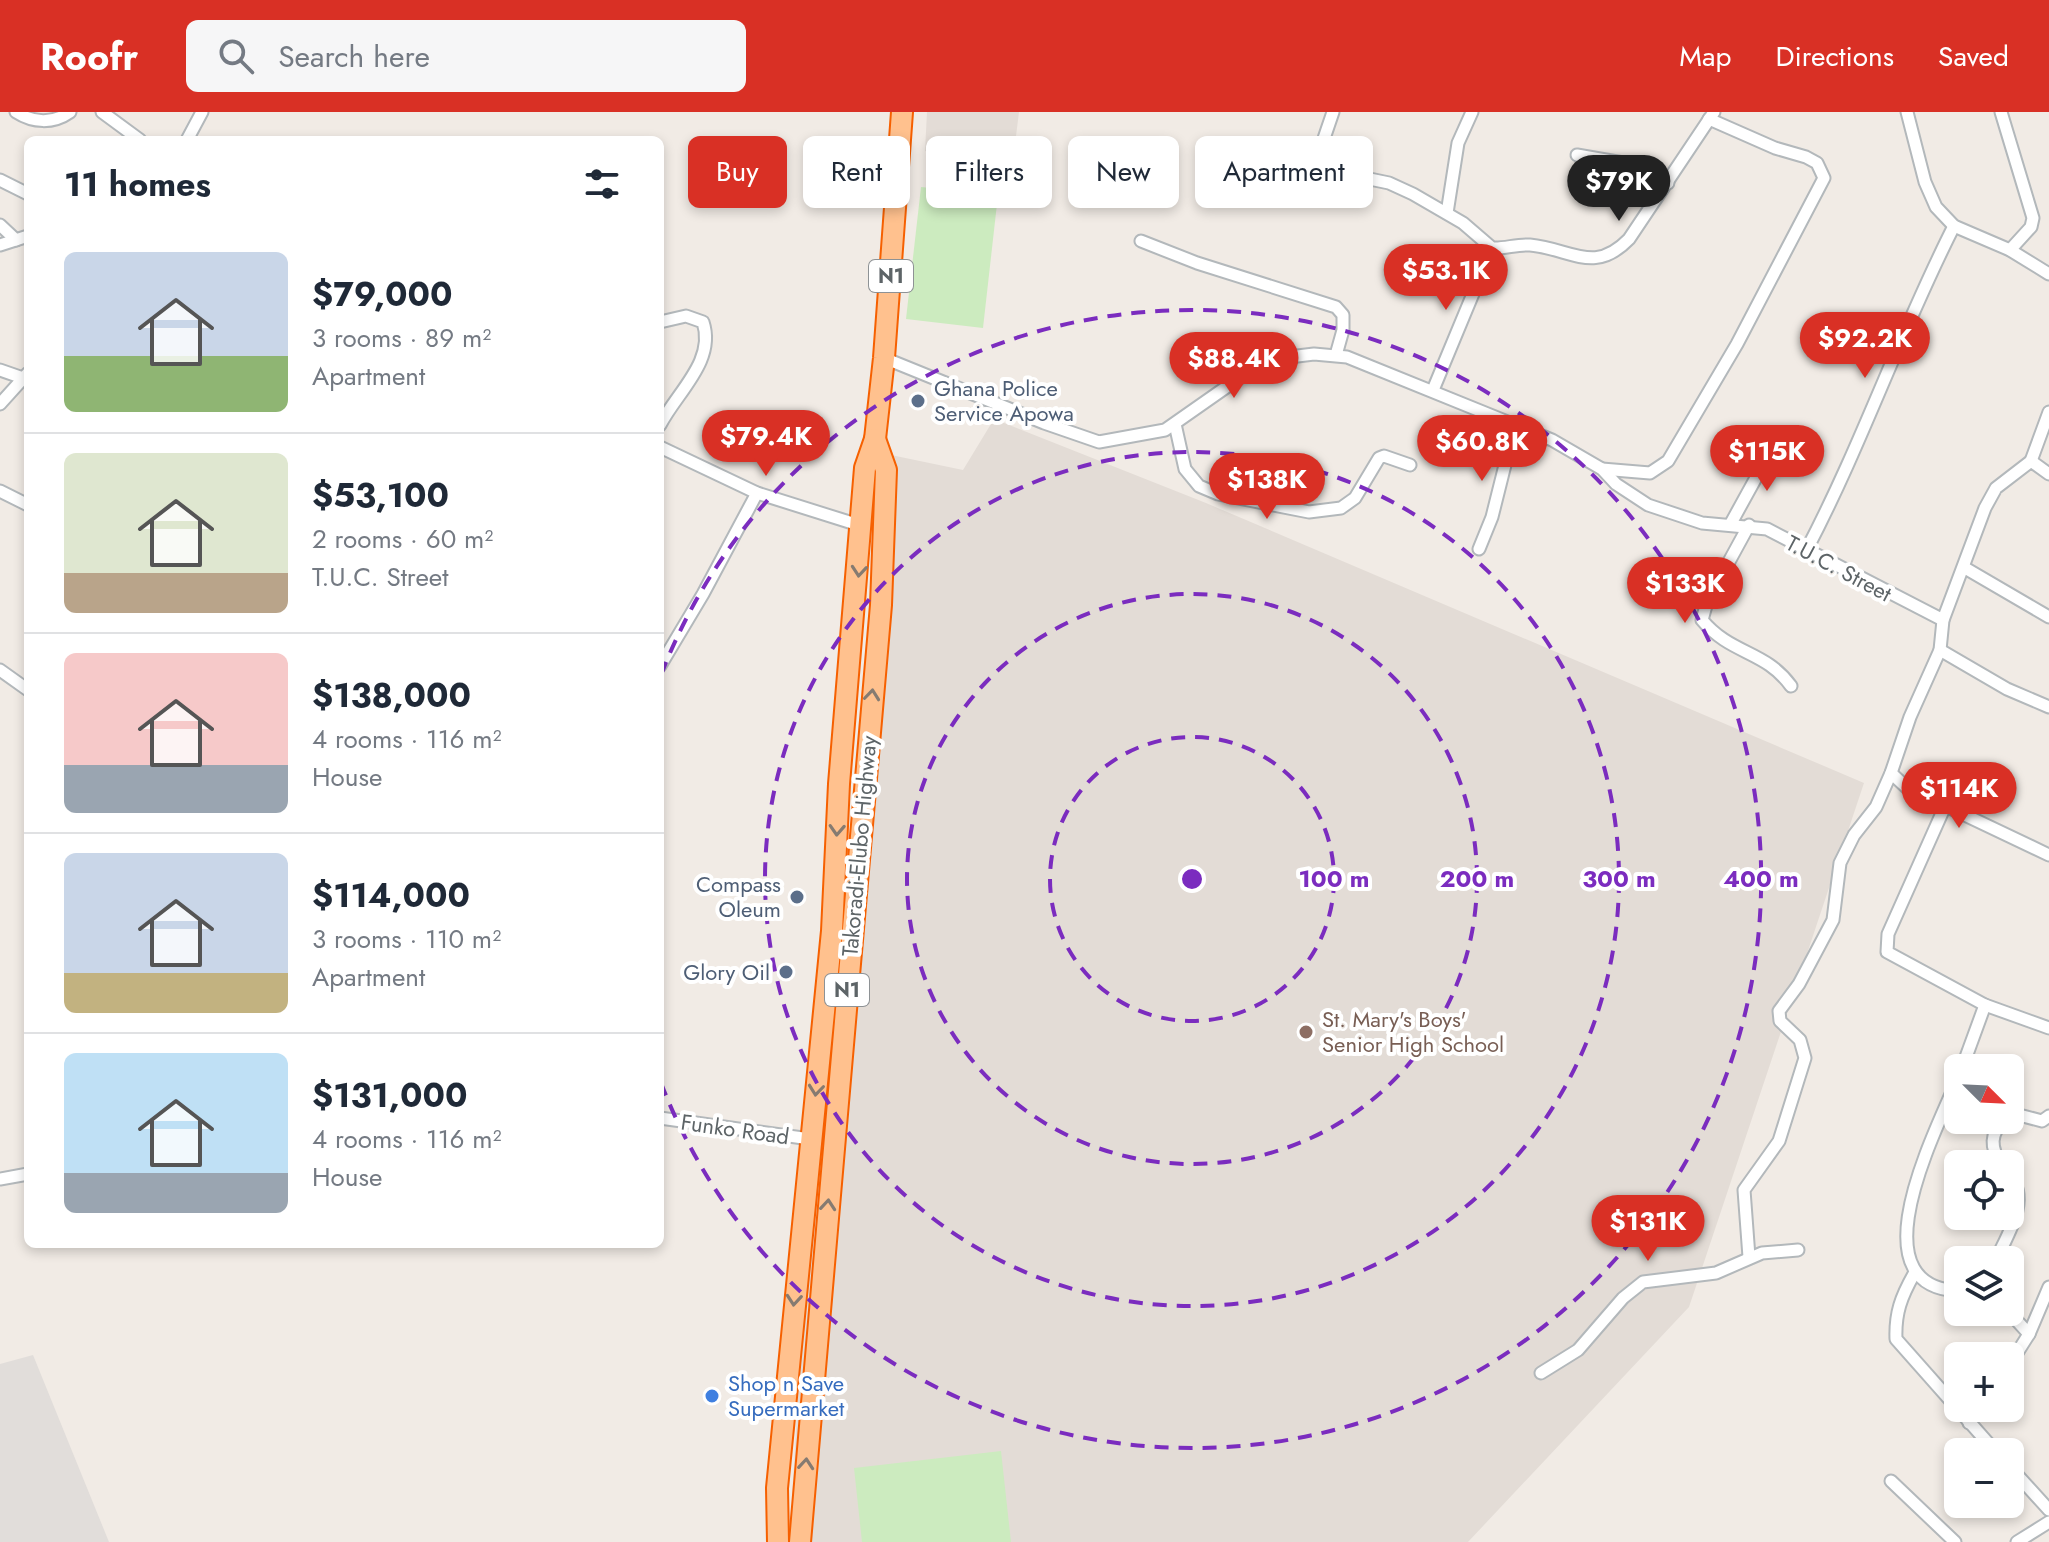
<!DOCTYPE html>
<html lang="en">
<head>
<meta charset="utf-8">
<style>
	:root { --surface:#fff; --page:#f6f6f7; --text:#1f2937; --muted:#747a83; --line:#e0e1e3; --accent:#d93025 }
	body { margin:0; font-family:Jost,sans-serif; background:var(--page); color:var(--text); height:100vh; display:flex; flex-direction:column; font-size:30px; white-space:nowrap }
	* { box-sizing:border-box; margin:0 }
	p { font-size:26px; color:var(--muted) }
	.icon { flex:none; width:44px; height:44px; fill:none; stroke:currentColor; stroke-width:2; stroke-linecap:round; stroke-linejoin:round }
	.map { position:relative; flex:1; overflow:hidden }
	.drawer { position:absolute; left:24px; top:24px; width:640px; height:1112px; display:flex; flex-direction:column; background:var(--surface); border-radius:12px; box-shadow:0 4px 12px #0003 }
	.drawer>* { flex:none }
	.hud { position:absolute; left:688px; top:24px; width:760px; height:72px; display:flex; gap:16px }
	.needle { width:52px; rotate:114deg }
	.buttons { position:absolute; left:1944px; top:942px; display:grid; gap:16px }
	.buttons a { display:grid; place-items:center; width:80px; height:80px; border-radius:12px; background:var(--surface); box-shadow:0 4px 12px #0003; font-size:40px }
	.price { position:absolute; translate:-50% -68px; padding:0 18px; border-radius:28px; background:var(--accent); color:#fff; font-size:26px; line-height:52px; filter:drop-shadow(0 2px 4px #0008) }
	.price::after { content:''; position:absolute; left:50%; top:48px; width:24px; height:18px; margin-left:-12px; background:inherit; clip-path:polygon(0 0,100% 0,50% 100%) }
	.price.active { background:#222; color:#fff }
	ul { padding:0; list-style:none }
	li { display:flex; align-items:center; gap:24px; height:200px; padding:0 40px }
	li+li { border-top:2px solid var(--line) }
	li span { display:grid; place-items:center; flex:none; width:224px; height:160px; border-radius:12px; color:#555 }
	li>.icon { margin-inline-start:auto }
	span .icon { width:96px; height:96px; fill:#fffc; stroke-width:1 }
	li b { font-size:34px }
	h2 { display:flex; justify-content:space-between; align-items:center; height:96px; padding:0 40px; font-size:34px }
	.chip { padding:0 28px; border-radius:12px; background:var(--surface); box-shadow:0 4px 12px #0003; font-size:28px; line-height:72px }
	.chip.active { background:var(--accent); color:#fff }
	header { display:flex; align-items:center; gap:48px; box-sizing:border-box; height:112px; padding:0 40px; background:var(--accent); color:#fff }
	header strong { font-size:38px }
	nav { display:flex; gap:44px; margin-inline-start:auto; font-size:28px }
	.search { width:560px; height:72px; background:var(--page); display:flex; align-items:center; gap:20px; box-sizing:border-box; padding:0 28px; border-radius:12px; color:var(--muted); font-size:30px }
	.map>svg:first-child { display:block }
	.industrial { fill:#e1ddda }
	.education { fill:#e3dcd6 }
	.green { fill:#ccebbf }
	.lines { fill:none; stroke-linecap:round; stroke-linejoin:round }
	.street-casing { stroke:#b3b8bb; stroke-width:15 }
	.highway-casing { stroke:#f66000; stroke-width:24 }
	.street { stroke:#fff; stroke-width:11 }
	.highway { stroke:#ffc18e; stroke-width:20 }
	.oneway { stroke:#867b71 }
	.ring { fill:none; stroke:#7b2cbf; stroke-width:4; stroke-dasharray:14 10 }
	.service-dot { fill:#5c6f8a; stroke:#fff; stroke-width:3 }
	.education-dot { fill:#8d6e63; stroke:#fff; stroke-width:3 }
	.shop-dot { fill:#3f7fe0; stroke:#fff; stroke-width:3 }
	.labels { text-anchor:middle; dominant-baseline:central; stroke-width:8; stroke-linejoin:round; paint-order:stroke }
	.shield { fill:#fff; stroke:#8e9295; stroke-width:2 }
	.shield-label { font-size:20px; font-weight:bold; fill:#5d6467 }
	.service-label { font-size:22px; fill:#4e5e75; stroke:#fff; text-anchor:end }
	.street-label { font-size:22px; fill:#5d6467; stroke:#fff }
	.education-label { font-size:22px; fill:#785e54; stroke:#fff; text-anchor:start }
	.shop-label { font-size:22px; fill:#366cbe; stroke:#fff; text-anchor:start }
	.centre { fill:#7b2cbf; stroke:#fff; stroke-width:4 }
	.ring-label { font-size:24px; text-anchor:middle; font-weight:bold; fill:#7b2cbf; stroke:#fff; stroke-width:8; stroke-linejoin:round; paint-order:stroke }
</style>
</head>
<body>
<header>
<strong>Roofr</strong>
<div class="search"><svg class="icon" aria-label="search" viewBox="0 0 24 24"><circle cx="10" cy="10" r="6"/><path d="M15 15l6 6"/></svg>Search here</div>
<nav><a>Map</a><a>Directions</a><a>Saved</a></nav>
</header>
<div class="map">
<svg width="2049" height="1430" viewBox="0 0 2049 1430">
	<rect width="100%" height="100%" fill="#f1ebe5"/>
	<path class="industrial" d="M33,1243L109,1430H0V1252Z"/>
	<g class="education">
		<path d="M927,0H1019L1012,56L925,39Z"/>
		<path d="M994,307L1206,391L1864,671L1689,1195L1468,1430H795L792,1385L805,1170L891,343L963,358Z"/>
	</g>
	<g class="green">
		<path d="M921,75L998,83L983,216L906,207Z"/>
		<path d="M1001,1339L1011,1430H862L854,1356Z"/>
	</g>
	<g class="lines">
		<g class="street-casing">
			<g id="street">
				<path d="M16,0C33,11 53,12 70,0"/>
				<path d="M102,0L140,28"/>
				<path d="M1333,0L1317,47L1331,59L1389,71L1413,82L1463,111L1492,136C1504,137 1517,132 1530,133C1572,137 1594,163 1629,127L1714,0"/>
				<path d="M1907,0L1925,70L1936,95L1954,114L2010,138L2049,162"/>
				<path d="M2001,0L2033,106L2031,115L2010,138"/>
				<path d="M187,28L202,0"/>
				<path d="M1577,43L1629,52L1668,71"/>
				<path d="M0,68L28,82"/>
				<path d="M1447,101L1458,31L1472,0"/>
				<path d="M0,113L16,128"/>
				<path d="M1141,129L1197,151L1336,195L1343,203V218L1336,243"/>
				<path d="M0,133L28,124"/>
				<path d="M660,210L686,204L703,210C716,249 677,280 660,313"/>
				<path d="M884,246L1044,311L1099,330L1165,318L1265,248L1314,242L1347,245L1552,328L1602,357L1616,372L1648,393L1702,411L1767,417L1943,508"/>
				<path d="M0,258L23,266"/>
				<path d="M1433,278L1492,136"/>
				<path d="M0,292L28,261"/>
				<path d="M1175,312L1185,357L1199,374L1218,382L1309,400L1341,396L1355,386L1379,346L1384,344L1410,353"/>
				<path d="M660,335L757,381L862,414"/>
				<path d="M2031,349L2049,300"/>
				<path d="M1602,357L1650,361L1668,349L1737,232L1824,66L1817,51L1806,45L1775,36L1709,7"/>
				<path d="M0,379L28,393"/>
				<path d="M1730,413L1774,333"/>
				<path d="M1749,413L1707,490L1702,508C1731,543 1765,538 1791,574"/>
				<path d="M1479,437L1492,405L1515,313"/>
				<path d="M1807,437C1862,332 1900,220 1954,114"/>
				<path d="M1965,456L2049,505"/>
				<path d="M1940,538L2007,577L2049,595"/>
				<path d="M660,554L703,482L757,381"/>
				<path d="M0,558L28,578"/>
				<path d="M1891,661L1906,675L2049,743"/>
				<path d="M1946,692L1888,822L1887,840L1985,893L2049,916"/>
				<path d="M1962,956L1985,893"/>
				<path d="M1958,966C1937,1017 1854,1174 1958,1179"/>
				<path d="M660,1006L810,1027"/>
				<path d="M2010,1007L2023,1004L2042,1009L2049,1004"/>
				<path d="M2001,1052C1990,1035 1990,1022 2004,1008"/>
				<path d="M0,1067L28,1062"/>
				<path d="M1749,1145L1744,1078L1779,1029L1805,946L1800,928L1780,909L1779,899L1799,872L1833,808L1840,751L1854,723L1876,695L1891,661L1910,605L1940,538L1943,508L1985,396L1996,376L2031,349L2049,362"/>
				<path d="M1996,1148C2007,1123 2031,1088 2010,1064"/>
				<path d="M1914,1162C1901,1185 1895,1201 1896,1227L1996,1340"/>
				<path d="M2009,1200L2029,1222L2010,1252"/>
				<path d="M2029,1222L2049,1175"/>
				<path d="M1541,1261L1578,1238L1623,1186L1643,1170L1716,1161L1762,1141L1798,1138"/>
				<path d="M1969,1311L1980,1296"/>
				<path d="M2010,1355L2049,1398"/>
				<path d="M1891,1369L1955,1430"/>
				<path d="M2017,1430L2049,1410"/>
			</g>
		</g>
		<g class="highway-casing">
			<g id="highway">
				<path d="M778,1430L777,1376L832,819L839,672L865,356L875,327L884,246L902,0"/>
				<path d="M800,1430L881,493L886,358L875,327"/>
			</g>
		</g>
		<use href="#street" class="street"/>
		<use href="#highway" class="highway"/>
	</g>
	<defs><path id="oneway-chevron" d="M-2-3.5L2.5 0L-2 3.5" fill="none" stroke-width="1.6" stroke-linecap="round" stroke-linejoin="round" transform="scale(2)"/></defs>
	<g class="oneway">
		<use href="#oneway-chevron" transform="translate(859 459) rotate(95)"/>
		<use href="#oneway-chevron" transform="translate(872 583) rotate(-84)"/>
		<use href="#oneway-chevron" transform="translate(837 718) rotate(93)"/>
		<use href="#oneway-chevron" transform="translate(816 978) rotate(96)"/>
		<use href="#oneway-chevron" transform="translate(828 1093) rotate(-85)"/>
		<use href="#oneway-chevron" transform="translate(794 1188) rotate(95)"/>
		<use href="#oneway-chevron" transform="translate(806 1352) rotate(-85)"/>
	</g>
	<g class="ring">
		<circle cx="1192" cy="767" r="142"/>
		<circle cx="1192" cy="767" r="285"/>
		<circle cx="1192" cy="767" r="427"/>
		<path d="M661 563A569 569 0 1 1 661 971"/>
	</g>
	<g class="service-dot">
		<circle cx="918" cy="289" r="8"/>
		<circle cx="797" cy="785" r="8"/>
		<circle cx="786" cy="860" r="8"/>
	</g>
	<circle class="education-dot" cx="1306" cy="920" r="8"/>
	<circle class="shop-dot" cx="712" cy="1284" r="8"/>
	<g class="labels">
		<g class="shield">
			<rect x="869" y="148" width="44" height="32" rx="6"/>
			<rect x="825" y="862" width="44" height="32" rx="6"/>
		</g>
		<g class="shield-label">
			<text x="891" y="164">N1</text>
			<text x="847" y="878">N1</text>
		</g>
		<g class="service-label">
			<text x="934" y="276" text-anchor="start">Ghana Police<tspan x="934" dy="25">Service Apowa</tspan></text>
			<text x="781" y="772">Compass<tspan x="781" dy="25">Oleum</tspan></text>
			<text x="770" y="860">Glory Oil</text>
		</g>
		<g class="street-label">
			<text transform="translate(1839 456) rotate(28)">T.U.C. Street</text>
			<text transform="translate(859 734) rotate(-85)">Takoradi-Elubo Highway</text>
			<text transform="translate(735 1017) rotate(8)">Funko Road</text>
		</g>
		<g class="education-label">
			<text x="1322" y="907">St. Mary's Boys'<tspan x="1322" dy="25">Senior High School</tspan></text>
		</g>
		<g class="shop-label">
			<text x="728" y="1271">Shop n Save<tspan x="728" dy="25">Supermarket</tspan></text>
		</g>
	</g>
	<circle cx="1192" cy="767" r="12" class="centre"/>
	<g class="ring-label">
		<text x="1334" y="775">100 m</text>
		<text x="1477" y="775">200 m</text>
		<text x="1619" y="775">300 m</text>
		<text x="1761" y="775">400 m</text>
	</g>
</svg>
<div class="buttons">
<a><svg class="needle" viewBox="-14 -14 28 28"><path d="M0-13l5 13h-10z" fill="#e53935"/><path d="M0 13l5-13h-10z" fill="#747a83"/></svg></a>
<a><svg class="icon" aria-label="locate" viewBox="0 0 24 24"><circle cx="12" cy="12" r="6"/><path d="M12 2v4M12 18v4M2 12h4M18 12h4"/></svg></a>
<a><svg class="icon" aria-label="layers" viewBox="0 0 24 24"><path d="M12 4l9 5-9 5-9-5zM3 14l9 5 9-5"/></svg></a>
<a>+</a>
<a>−</a>
</div>
<b class="price active" style="left:1619px;top:111px">$79K</b>
<b class="price" style="left:1446px;top:200px">$53.1K</b>
<b class="price" style="left:1865px;top:268px">$92.2K</b>
<b class="price" style="left:1234px;top:288px">$88.4K</b>
<b class="price" style="left:766px;top:366px">$79.4K</b>
<b class="price" style="left:1482px;top:371px">$60.8K</b>
<b class="price" style="left:1767px;top:381px">$115K</b>
<b class="price" style="left:1267px;top:409px">$138K</b>
<b class="price" style="left:1685px;top:513px">$133K</b>
<b class="price" style="left:1959px;top:718px">$114K</b>
<b class="price" style="left:1648px;top:1151px">$131K</b>
<div class="hud">
<a class="chip active">Buy</a>
<a class="chip">Rent</a>
<a class="chip">Filters</a>
<a class="chip">New</a>
<a class="chip">Apartment</a>
</div>
<section class="drawer">
<h2>11 homes<svg class="icon" aria-label="filters" viewBox="0 0 24 24"><path d="M4 7h16M4 17h16"/><circle cx="9" cy="7" r="2"/><circle cx="15" cy="17" r="2"/></svg></h2>
<ul>
<li><span style="background:linear-gradient(#c9d6e8 65%,#8fb573 0)"><svg class="icon" aria-label="home" viewBox="0 0 24 24"><path d="M3 11l9-7 9 7M6 9v11h12V9"/></svg></span><div><b>$79,000</b><p>3 rooms · 89 m²</p><p>Apartment</p></div></li>
<li><span style="background:linear-gradient(#dfe7d0 75%,#b9a48a 0)"><svg class="icon" aria-label="home" viewBox="0 0 24 24"><path d="M3 11l9-7 9 7M6 9v11h12V9"/></svg></span><div><b>$53,100</b><p>2 rooms · 60 m²</p><p>T.U.C. Street</p></div></li>
<li><span style="background:linear-gradient(#f6c9c9 70%,#9aa5b1 0)"><svg class="icon" aria-label="home" viewBox="0 0 24 24"><path d="M3 11l9-7 9 7M6 9v11h12V9"/></svg></span><div><b>$138,000</b><p>4 rooms · 116 m²</p><p>House</p></div></li>
<li><span style="background:linear-gradient(#c9d6e8 75%,#c2b280 0)"><svg class="icon" aria-label="home" viewBox="0 0 24 24"><path d="M3 11l9-7 9 7M6 9v11h12V9"/></svg></span><div><b>$114,000</b><p>3 rooms · 110 m²</p><p>Apartment</p></div></li>
<li><span style="background:linear-gradient(#bfe0f5 75%,#9aa5b1 0)"><svg class="icon" aria-label="home" viewBox="0 0 24 24"><path d="M3 11l9-7 9 7M6 9v11h12V9"/></svg></span><div><b>$131,000</b><p>4 rooms · 116 m²</p><p>House</p></div></li>
</ul>
</section>
</div>
</body>
</html>
